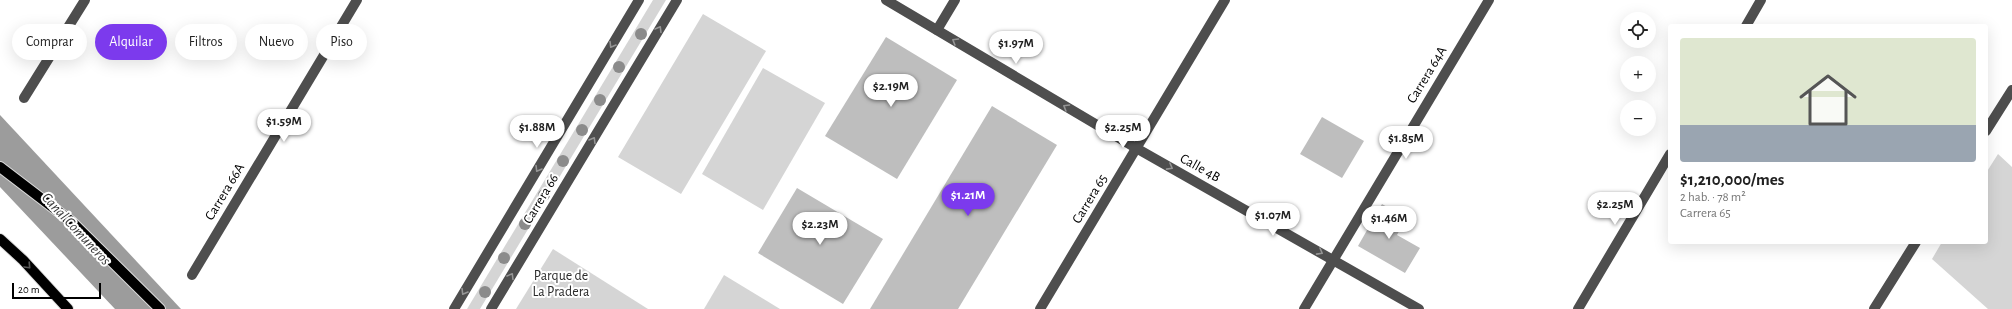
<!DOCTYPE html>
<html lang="es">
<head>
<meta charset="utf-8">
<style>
	:root { --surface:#fff; --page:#f6f6f6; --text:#222; --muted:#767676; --line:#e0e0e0; --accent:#7c3aed }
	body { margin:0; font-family:"Alegreya Sans",sans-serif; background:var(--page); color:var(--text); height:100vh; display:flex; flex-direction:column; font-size:15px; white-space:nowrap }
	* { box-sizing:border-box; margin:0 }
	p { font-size:13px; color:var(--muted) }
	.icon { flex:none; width:22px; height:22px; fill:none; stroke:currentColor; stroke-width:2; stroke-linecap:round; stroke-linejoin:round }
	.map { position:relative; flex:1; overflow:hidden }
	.sheet { position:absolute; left:1668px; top:24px; width:320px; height:220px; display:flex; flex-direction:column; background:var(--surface); border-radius:4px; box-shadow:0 4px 16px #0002 }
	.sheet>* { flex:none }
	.top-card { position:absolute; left:12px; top:24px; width:380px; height:36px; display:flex; gap:8px }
	.fabs { position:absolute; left:1620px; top:12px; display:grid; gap:8px }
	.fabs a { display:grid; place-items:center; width:36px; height:36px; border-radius:50%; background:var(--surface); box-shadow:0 4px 16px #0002; font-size:20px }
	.scale { position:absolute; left:12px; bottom:10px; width:89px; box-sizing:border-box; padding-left:4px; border:2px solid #000; border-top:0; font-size:11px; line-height:14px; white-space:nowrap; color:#000; -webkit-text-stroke:3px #fff; paint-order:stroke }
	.price { position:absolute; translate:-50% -34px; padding:0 9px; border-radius:14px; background:#fff; color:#222; font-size:13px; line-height:26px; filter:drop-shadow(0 1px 2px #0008) }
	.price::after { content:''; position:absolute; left:50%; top:24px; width:12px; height:9px; margin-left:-6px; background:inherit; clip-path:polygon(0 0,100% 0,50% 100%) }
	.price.selected { background:var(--accent); color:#fff }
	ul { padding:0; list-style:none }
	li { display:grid; align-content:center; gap:8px; height:212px; padding:0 12px }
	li+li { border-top:1px solid var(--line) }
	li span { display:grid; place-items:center; height:124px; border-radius:4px; color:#555 }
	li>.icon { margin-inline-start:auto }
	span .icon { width:72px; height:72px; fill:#fffc; stroke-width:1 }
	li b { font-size:17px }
	.pill { padding:0 14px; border-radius:18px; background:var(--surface); box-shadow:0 4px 16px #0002; font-size:14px; line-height:36px }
	.pill.selected { background:var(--accent); color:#fff }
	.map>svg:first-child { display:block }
	.green { fill:#d5d5d5 }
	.water { fill:#9c9c9c }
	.building { fill:#bebebe }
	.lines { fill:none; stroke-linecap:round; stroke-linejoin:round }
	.major-casing { stroke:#dbdbdb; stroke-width:12 }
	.minor { stroke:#4e4e4e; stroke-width:10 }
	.major { stroke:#000; stroke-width:10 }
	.tree { fill:#8b8b8b }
	.oneway { stroke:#959595 }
	.oneway2 { stroke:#595959 }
	.labels { text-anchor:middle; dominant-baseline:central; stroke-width:4; stroke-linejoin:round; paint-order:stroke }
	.street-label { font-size:14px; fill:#000; stroke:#fff }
	.park-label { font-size:14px; fill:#2c2c2c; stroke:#fff }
	.water-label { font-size:15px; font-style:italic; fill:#3d3d3d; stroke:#fff }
</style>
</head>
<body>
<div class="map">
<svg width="2012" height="309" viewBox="0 0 2012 309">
	<rect width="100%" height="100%" fill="#fff"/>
	<g class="green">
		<path d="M653,0H666L480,309H467Z"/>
		<path d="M703,14L766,51L681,194L618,157Z"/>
		<path d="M763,68L825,103L763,210L702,174Z"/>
		<path d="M1998,154L2012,167V309H1988L1932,259L1942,242H1986V173Z"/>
		<path d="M553,249L648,309H516Z"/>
		<path d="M724,275L780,309H704Z"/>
	</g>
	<path class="water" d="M0,115L181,309H115L0,187Z"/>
	<g class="building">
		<path d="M886,37L957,80L897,179L825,136Z"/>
		<path d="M992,106L1057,145L958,309H870Z"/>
		<path d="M1322,117L1364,141L1342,178L1300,154Z"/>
		<path d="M797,188L883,239L843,304L758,253Z"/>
		<path d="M1382,204L1406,218L1397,235L1420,248L1405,273L1358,246Z"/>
	</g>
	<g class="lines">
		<g class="major-casing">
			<g id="major">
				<path d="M0,167L72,222L160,309"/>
				<path d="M0,239L23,260L68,309"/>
			</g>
		</g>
		<g class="minor">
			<path d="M886,0L1136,148L1419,309"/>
			<path d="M1746,26L1761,0"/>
			<path d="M937,30L955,0"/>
			<path d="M24,98L85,0"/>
			<path d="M1986,131L2012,90"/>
			<path d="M192,275L357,0"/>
			<path d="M454,309L639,0"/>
			<path d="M491,309L677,0"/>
			<path d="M1040,309L1225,0"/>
			<path d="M1304,309L1489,0"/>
			<path d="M1578,309L1670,154"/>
			<path d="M1874,309L1916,242"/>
		</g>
		<use href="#major" class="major"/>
	</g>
	<g class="tree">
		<circle cx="641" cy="34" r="6"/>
		<circle cx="619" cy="67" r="6"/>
		<circle cx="600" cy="100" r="6"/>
		<circle cx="582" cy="130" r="6"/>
		<circle cx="563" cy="161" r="6"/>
		<circle cx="544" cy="195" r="6"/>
		<circle cx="525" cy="224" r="6"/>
		<circle cx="504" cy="258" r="6"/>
		<circle cx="485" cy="292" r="6"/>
	</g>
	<defs><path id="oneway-chevron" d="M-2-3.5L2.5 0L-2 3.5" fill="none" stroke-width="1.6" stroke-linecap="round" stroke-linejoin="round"/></defs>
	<g class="oneway">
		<use href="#oneway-chevron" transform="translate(659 29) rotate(-59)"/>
		<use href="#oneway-chevron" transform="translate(955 41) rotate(-149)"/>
		<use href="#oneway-chevron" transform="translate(612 45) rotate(121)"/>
		<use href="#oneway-chevron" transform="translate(1066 107) rotate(-149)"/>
		<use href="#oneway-chevron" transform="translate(593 140) rotate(-59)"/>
		<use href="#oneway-chevron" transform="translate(1170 167) rotate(29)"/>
		<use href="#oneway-chevron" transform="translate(538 169) rotate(121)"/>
		<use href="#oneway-chevron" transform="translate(1320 252) rotate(29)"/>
		<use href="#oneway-chevron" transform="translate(511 276) rotate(-59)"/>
		<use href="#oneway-chevron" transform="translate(464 292) rotate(121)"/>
	</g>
	<use class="oneway2" href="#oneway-chevron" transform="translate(28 266) rotate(47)"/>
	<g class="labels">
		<g class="street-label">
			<text transform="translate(1427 75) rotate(-59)">Carrera 64A</text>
			<text transform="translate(1200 168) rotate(29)">Calle 4B</text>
			<text transform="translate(225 192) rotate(-59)">Carrera 66A</text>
			<text transform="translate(541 199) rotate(-59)">Carrera 66</text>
			<text transform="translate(1090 199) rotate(-59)">Carrera 65</text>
		</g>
		<g class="park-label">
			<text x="561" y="276">Parque de<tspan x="561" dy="16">La Pradera</tspan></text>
		</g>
		<g class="water-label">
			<text transform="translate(76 229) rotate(47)">Canal Comuneros</text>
		</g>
	</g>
</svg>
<div class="fabs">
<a><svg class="icon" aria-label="locate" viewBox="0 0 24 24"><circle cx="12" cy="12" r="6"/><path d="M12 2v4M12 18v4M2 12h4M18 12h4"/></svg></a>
<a>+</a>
<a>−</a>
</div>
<div class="scale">20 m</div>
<b class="price" style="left:1016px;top:65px">$1.97M</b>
<b class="price" style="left:891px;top:108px">$2.19M</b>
<b class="price" style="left:284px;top:143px">$1.59M</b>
<b class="price" style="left:537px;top:149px">$1.88M</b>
<b class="price" style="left:1123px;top:149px">$2.25M</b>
<b class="price" style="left:1406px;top:160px">$1.85M</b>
<b class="price selected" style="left:968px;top:217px">$1.21M</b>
<b class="price" style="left:1615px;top:226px">$2.25M</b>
<b class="price" style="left:1273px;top:237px">$1.07M</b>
<b class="price" style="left:1389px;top:240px">$1.46M</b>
<b class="price" style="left:820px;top:246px">$2.23M</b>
<div class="top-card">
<a class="pill">Comprar</a>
<a class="pill selected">Alquilar</a>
<a class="pill">Filtros</a>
<a class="pill">Nuevo</a>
<a class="pill">Piso</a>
</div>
<section class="sheet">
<ul>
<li><span style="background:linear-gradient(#dfe7d0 70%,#9aa5b1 0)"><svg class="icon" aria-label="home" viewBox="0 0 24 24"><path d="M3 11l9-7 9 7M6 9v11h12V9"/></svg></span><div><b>$1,210,000/mes</b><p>2 hab. · 78 m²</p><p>Carrera 65</p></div></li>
</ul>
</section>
</div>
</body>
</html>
